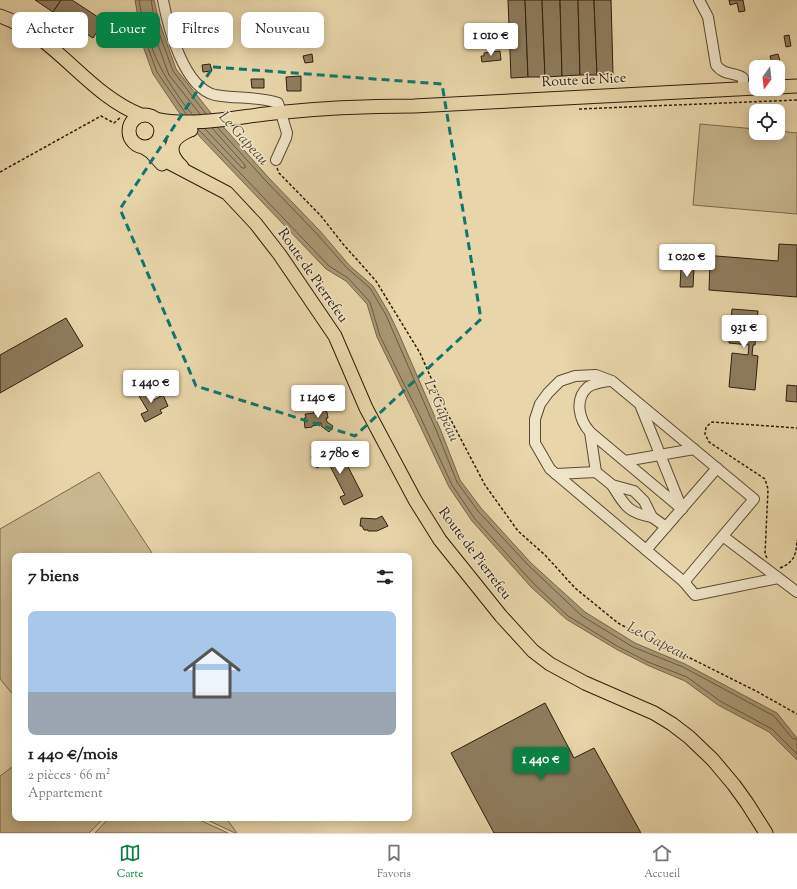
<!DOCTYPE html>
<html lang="fr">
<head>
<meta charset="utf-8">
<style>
	:root { --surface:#fff; --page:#f2f2f2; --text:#202124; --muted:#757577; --line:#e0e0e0; --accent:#0b8043 }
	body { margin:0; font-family:"Sorts Mill Goudy",serif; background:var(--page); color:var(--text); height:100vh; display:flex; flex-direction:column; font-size:15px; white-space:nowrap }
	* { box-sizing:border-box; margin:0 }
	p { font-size:13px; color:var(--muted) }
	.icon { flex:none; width:22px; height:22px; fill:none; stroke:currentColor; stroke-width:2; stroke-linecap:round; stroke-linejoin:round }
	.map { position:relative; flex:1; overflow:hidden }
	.side { position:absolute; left:12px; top:553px; width:400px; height:268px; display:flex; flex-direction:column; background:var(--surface); border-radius:8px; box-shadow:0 2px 10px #0003 }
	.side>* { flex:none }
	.hud { position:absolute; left:12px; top:12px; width:400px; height:36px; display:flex; gap:8px }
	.needle { width:26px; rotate:195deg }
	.fabs { position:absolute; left:749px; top:60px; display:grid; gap:8px }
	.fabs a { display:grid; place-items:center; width:36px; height:36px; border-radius:8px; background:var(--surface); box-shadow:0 2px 10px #0003; font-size:20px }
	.price { position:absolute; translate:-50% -34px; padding:0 9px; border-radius:4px; background:#fff; color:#222; font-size:13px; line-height:26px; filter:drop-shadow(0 1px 2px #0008) }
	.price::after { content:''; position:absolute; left:50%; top:24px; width:12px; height:9px; margin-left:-6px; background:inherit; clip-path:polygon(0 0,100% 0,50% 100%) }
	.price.selected { background:var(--accent); color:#fff }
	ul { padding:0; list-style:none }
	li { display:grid; align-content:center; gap:8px; height:212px; padding:0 16px }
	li+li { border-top:1px solid var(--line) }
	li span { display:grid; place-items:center; height:124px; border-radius:8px; color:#555 }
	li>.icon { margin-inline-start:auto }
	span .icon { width:72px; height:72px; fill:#fffc; stroke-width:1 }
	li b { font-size:17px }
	h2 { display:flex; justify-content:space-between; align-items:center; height:48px; padding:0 16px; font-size:17px }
	.tag { padding:0 14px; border-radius:8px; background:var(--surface); box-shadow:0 2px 10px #0003; font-size:14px; line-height:36px }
	.tag.selected { background:var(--accent); color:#fff }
	.menu { display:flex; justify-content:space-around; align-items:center; height:56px; border-top:1px solid var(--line); background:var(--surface); font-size:11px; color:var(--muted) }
	.menu a { display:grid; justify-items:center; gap:2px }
	.menu .selected { color:var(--accent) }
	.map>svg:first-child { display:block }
	.green { fill:#c8b78f; stroke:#7a6a4d }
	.water { fill:#a89774; stroke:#76664a }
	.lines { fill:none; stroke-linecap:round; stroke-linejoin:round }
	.shore { stroke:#6a5a40; stroke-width:1 }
	.building { fill:#8e7d5e; stroke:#2c1d0b }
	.minor-casing { stroke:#5b4b33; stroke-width:12 }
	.major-casing { stroke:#2c1d0b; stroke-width:15 }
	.path { stroke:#2c1d0b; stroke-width:1.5; stroke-dasharray:3 2; stroke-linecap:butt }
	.minor { stroke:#f0e4c8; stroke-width:10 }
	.major { stroke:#e8d6aa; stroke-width:13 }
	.marked { fill:none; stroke:#0f766e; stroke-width:3; stroke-dasharray:8 5; stroke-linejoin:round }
	.labels { text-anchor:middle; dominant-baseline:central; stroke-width:3; stroke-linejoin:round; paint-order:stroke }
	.street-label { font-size:14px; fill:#2c1d0b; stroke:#f0e4c8 }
	.water-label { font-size:15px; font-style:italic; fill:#574830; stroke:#f0e4c8 }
</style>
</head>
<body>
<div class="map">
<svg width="797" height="833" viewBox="0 0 797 833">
	<rect width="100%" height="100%" fill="#e8d6aa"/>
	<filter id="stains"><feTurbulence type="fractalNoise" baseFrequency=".005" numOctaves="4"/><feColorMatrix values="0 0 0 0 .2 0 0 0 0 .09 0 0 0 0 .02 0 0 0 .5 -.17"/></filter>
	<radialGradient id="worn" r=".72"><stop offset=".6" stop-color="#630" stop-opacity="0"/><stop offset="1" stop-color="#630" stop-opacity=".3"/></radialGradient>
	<g class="green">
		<path d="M700,124L756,129V133H778V131L797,133V214L693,205Z"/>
		<path d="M99,472L154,556H15V697L0,679V529Z"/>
		<path d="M15,765V818H104L89,833H0V776Z"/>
		<path d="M109,818H195L228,833H95Z"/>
		<path d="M203,818H226L237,833H235Z"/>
	</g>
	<path class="water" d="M135,0H154L159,21L176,69L211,113L268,177L320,231L350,266L373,286L389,313L399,334L441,431L460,480L481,508L531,563L585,612L635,643L685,664L777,713L797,738V760L769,732L718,705L685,681L647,665L616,649L566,619L531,587L472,521L449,487L415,415L377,337L367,304L346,281L326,269L202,139L180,114L153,74L143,46Z"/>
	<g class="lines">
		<g class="shore">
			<path d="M139,0L147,45L157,72L186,114"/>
			<path d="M151,0L155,22L173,71L206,114"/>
			<path d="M192,114C180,101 145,50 151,33L154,34L169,75L200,114"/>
			<path d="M218,128L265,180L317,234L347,268L370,288L386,315L395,336L437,432L457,482L478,511L528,565L582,616L633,647L683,667L774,716L792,738L797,740"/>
			<path d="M198,129L329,266L348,278L370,302L380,336L419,414L452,485L475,519L534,584L568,616L617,646L648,662L687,677L720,701L772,729L797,754"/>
			<path d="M205,129L242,168H245V165L212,128"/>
		</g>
	</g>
	<g class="building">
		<path d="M35,0H61L53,12Z"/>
		<path d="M61,0H72L104,21L93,38L53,12Z"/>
		<path d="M508,0H525L528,77L511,78Z"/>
		<path d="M525,0H542L545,77H528Z"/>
		<path d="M542,0H560L562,76L545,77Z"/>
		<path d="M560,0H578L580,75L562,76Z"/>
		<path d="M578,0H594L597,75H580Z"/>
		<path d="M594,0H611L613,74L597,75Z"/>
		<path d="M729,0H743L745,11L739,12L737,3L730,5Z"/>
		<path d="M789,35L791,46L786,47L784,36Z"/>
		<path d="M500,51L501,60L482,62L481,56H484V53Z"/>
		<path d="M312,54L313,62L305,63L303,56Z"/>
		<path d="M778,54L780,61L772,63L770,56Z"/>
		<path d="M210,64L212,71L203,72L202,65Z"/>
		<path d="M301,76V91H287L286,77Z"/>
		<path d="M251,79H264V88H252Z"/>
		<path d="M779,244L797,245V297L709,290L710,263H703L704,255L778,261Z"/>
		<path d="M681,268H694L693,287H680Z"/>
		<path d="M732,309L758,311L755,345H753L752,355L758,356L755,390L729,387L732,353L748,355L749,345L729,343Z"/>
		<path d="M66,318L83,346L0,393V355Z"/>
		<path d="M147,385L154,400L163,395L168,406L160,410L162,413L145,422L141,414L148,411L136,391Z"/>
		<path d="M787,385L797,386V402L786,401Z"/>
		<path d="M325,408V411L327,412L328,418H326L327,422L333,426L329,432L321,426V423H316L317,425L312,426V427L305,428L304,418H306L305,414L314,413L313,410Z"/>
		<path d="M328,449L333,460L342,455L363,496L344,505L340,497L345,495L328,462L317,468L311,457Z"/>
		<path d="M382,516L388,526L377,531H368V530H364L362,526H360L361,518L376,519Z"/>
		<path d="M545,703L574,758L594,748L641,833H494L451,753Z"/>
	</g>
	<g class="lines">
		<g class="minor-casing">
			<g id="minor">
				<path d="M163,0C168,27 184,88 215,95C236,99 258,96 278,103L287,133L286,138L276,160"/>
				<path d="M699,0L708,17L716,65C724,76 735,72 743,78V88"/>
				<path d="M596,375L612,381L754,499L684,582L550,469L535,443V419L540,404L548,393L560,381L575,376Z"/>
				<path d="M609,381C603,382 594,383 588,387C574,399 579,420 590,432L682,509L641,407"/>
				<path d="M590,432L596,472"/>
				<path d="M625,461L694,449"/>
				<path d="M556,474L596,472L612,485L634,491L644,501L652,517L666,527"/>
				<path d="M612,485C624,504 627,513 652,517"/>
				<path d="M724,537L797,592"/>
				<path d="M646,550L717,468"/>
				<path d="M684,582L695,595L778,578"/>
			</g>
		</g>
		<g class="major-casing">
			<g id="major">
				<path d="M0,16C55,35 87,94 141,115"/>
				<path d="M778,87L797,86"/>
				<circle cx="145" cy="131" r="16"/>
				<path d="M155,119C193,127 236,117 274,113C320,108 367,106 414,106L756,88"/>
				<path d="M160,135L172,131L191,130"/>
				<path d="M158,141L161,153L168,162L227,193L256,224L280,255L335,336L366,408L415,500L440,540L501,616L533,651L550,664L585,683L654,713L672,724L689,737L713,760L734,785L747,803L766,833"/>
				<path d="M145,148L151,152L162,164"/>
				<path d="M182,167C166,152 170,139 188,131"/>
			</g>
		</g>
		<g class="path">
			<path d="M579,109L797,100"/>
			<path d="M277,168L279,173L321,216L343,244L376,281L420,353L443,405L485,485L518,531L545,555L575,588L618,623L666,649L690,658L756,691L797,714"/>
			<path d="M0,172L101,116L114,123L121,117"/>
			<path d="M767,558L765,554L768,489L765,479L709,442L705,434L706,427L712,422L797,428"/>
			<path d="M780,568C795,562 796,554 797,540"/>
		</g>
		<use href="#minor" class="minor"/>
		<use href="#major" class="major"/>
	</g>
	<path class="marked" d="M213,67L442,84L481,319L355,436L196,386L120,209Z"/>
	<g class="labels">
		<g class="street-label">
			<text transform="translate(584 81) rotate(-3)">Route de Nice</text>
			<text transform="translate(312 276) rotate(55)">Route de Pierrefeu</text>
			<text transform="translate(474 554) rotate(53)">Route de Pierrefeu</text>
		</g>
		<g class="water-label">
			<text transform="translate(243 139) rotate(48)">Le Gapeau</text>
			<text transform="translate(441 411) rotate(66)">Le Gapeau</text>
			<text transform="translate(657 642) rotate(27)">Le Gapeau</text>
		</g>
	</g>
	<rect width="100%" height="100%" filter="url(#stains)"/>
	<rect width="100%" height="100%" fill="url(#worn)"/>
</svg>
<div class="fabs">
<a><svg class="needle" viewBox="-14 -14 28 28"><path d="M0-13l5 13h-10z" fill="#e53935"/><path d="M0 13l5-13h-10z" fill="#757577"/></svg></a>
<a><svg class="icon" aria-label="locate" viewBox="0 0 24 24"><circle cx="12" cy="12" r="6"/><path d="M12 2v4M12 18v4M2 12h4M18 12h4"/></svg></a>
</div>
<b class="price" style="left:491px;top:57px">1 010 €</b>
<b class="price" style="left:687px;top:278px">1 020 €</b>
<b class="price" style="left:744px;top:349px">931 €</b>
<b class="price" style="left:151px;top:404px">1 440 €</b>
<b class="price" style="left:318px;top:419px">1 140 €</b>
<b class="price" style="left:340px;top:475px">2 780 €</b>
<b class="price selected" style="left:541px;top:781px">1 440 €</b>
<div class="hud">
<a class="tag">Acheter</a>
<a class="tag selected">Louer</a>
<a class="tag">Filtres</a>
<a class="tag">Nouveau</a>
</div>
<section class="side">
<h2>7 biens<svg class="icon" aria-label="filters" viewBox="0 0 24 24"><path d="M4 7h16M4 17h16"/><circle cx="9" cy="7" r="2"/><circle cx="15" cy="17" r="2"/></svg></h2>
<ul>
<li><span style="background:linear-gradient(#a9c7e8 65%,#9aa5b1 0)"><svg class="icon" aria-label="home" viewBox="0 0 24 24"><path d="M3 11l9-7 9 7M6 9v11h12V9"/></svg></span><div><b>1 440 €/mois</b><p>2 pièces · 66 m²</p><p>Appartement</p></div></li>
</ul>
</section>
</div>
<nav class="menu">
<a class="selected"><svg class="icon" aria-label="map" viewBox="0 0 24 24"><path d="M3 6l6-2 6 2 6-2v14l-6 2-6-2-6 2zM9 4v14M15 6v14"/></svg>Carte</a>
<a><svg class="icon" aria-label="saved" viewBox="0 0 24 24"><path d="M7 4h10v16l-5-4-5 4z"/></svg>Favoris</a>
<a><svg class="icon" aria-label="home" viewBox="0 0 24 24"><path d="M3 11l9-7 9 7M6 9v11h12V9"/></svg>Accueil</a>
</nav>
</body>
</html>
